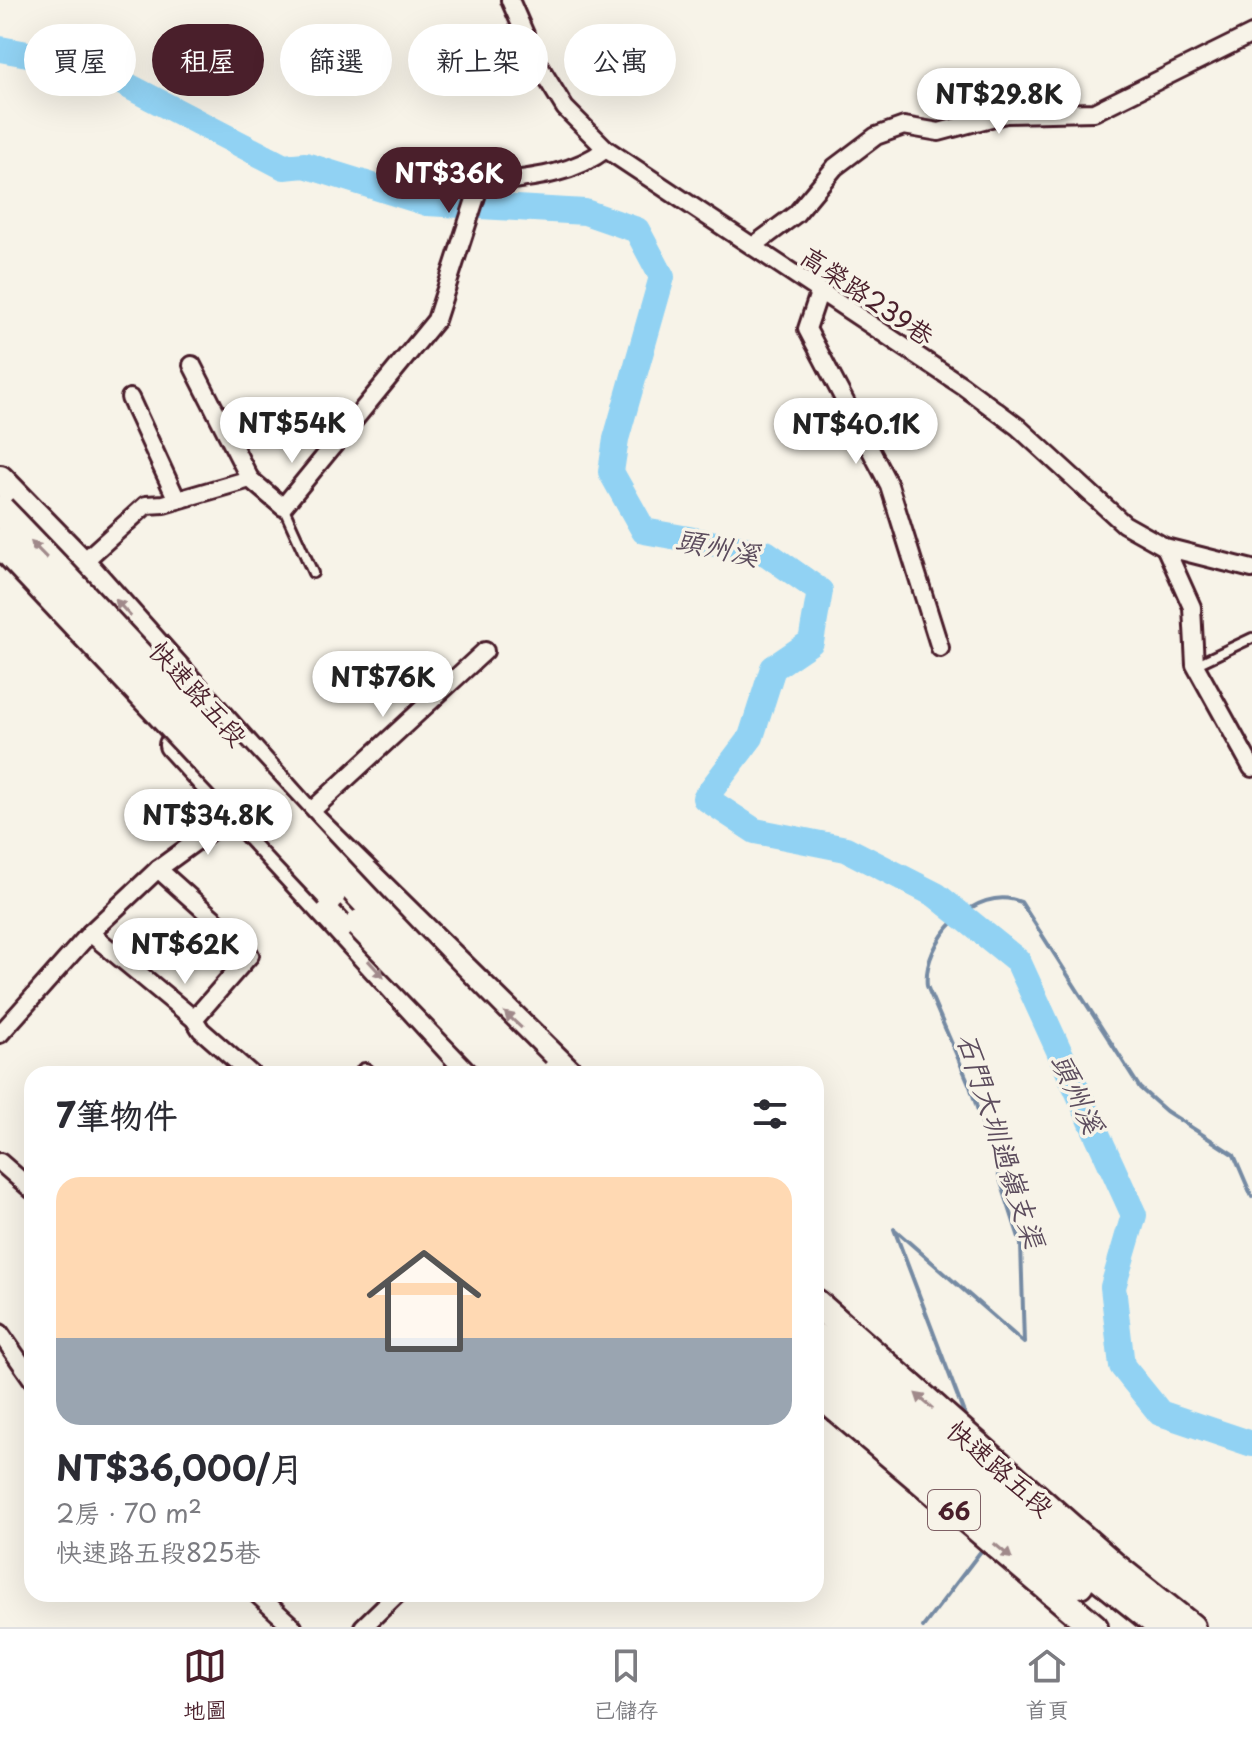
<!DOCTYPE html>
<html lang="zh-TW">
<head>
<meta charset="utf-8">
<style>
	:root { --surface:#fff; --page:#f2f2f3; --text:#2b2b33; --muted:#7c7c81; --line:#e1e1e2; --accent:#4a1f2b }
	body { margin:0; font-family:"Playpen Sans","LXGW WenKai TC",sans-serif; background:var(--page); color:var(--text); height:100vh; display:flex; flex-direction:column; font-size:30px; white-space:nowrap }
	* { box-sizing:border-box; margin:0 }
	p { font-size:26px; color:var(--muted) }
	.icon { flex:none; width:44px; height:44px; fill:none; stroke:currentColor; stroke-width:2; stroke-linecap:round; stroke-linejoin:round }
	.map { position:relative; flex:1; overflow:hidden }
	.sheet { position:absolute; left:24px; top:1066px; width:800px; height:536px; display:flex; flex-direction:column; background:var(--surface); border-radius:24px; box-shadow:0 8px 32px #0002 }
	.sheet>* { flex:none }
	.hud { position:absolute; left:24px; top:24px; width:800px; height:72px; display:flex; gap:16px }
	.price { position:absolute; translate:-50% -68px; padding:0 18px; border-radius:28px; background:#fff; color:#222; font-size:26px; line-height:52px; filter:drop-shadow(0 2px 4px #0008) }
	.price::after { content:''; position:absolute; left:50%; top:48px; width:24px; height:18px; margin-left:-12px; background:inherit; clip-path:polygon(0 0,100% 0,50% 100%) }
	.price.on { background:var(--accent); color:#fff }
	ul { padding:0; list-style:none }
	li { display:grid; align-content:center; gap:16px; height:424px; padding:0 32px }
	li span { display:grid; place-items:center; height:248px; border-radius:24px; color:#555 }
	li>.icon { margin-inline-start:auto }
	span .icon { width:144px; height:144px; fill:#fffc; stroke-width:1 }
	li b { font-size:34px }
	h2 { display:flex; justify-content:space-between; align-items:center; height:96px; padding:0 32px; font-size:34px }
	.pill { padding:0 28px; border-radius:36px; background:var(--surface); box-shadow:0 8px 32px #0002; font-size:28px; line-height:72px }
	.pill.on { background:var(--accent); color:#fff }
	.tab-bar { display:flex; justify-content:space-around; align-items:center; height:112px; border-top:2px solid var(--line); background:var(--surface); font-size:22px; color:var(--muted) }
	.tab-bar a { display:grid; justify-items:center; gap:4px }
	.tab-bar .on { color:var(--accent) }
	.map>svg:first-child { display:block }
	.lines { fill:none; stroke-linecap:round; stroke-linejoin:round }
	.stream { stroke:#758aa3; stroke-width:4 }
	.river { stroke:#91d2f3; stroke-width:26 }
	.service-casing { stroke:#4a1f2b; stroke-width:14 }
	.minor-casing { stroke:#4a1f2b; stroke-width:22 }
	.primary-casing { stroke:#4a1f2b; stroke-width:32 }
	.trunk-casing { stroke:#4a1f2b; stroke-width:34 }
	.service { stroke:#f7f3e8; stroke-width:8 }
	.minor { stroke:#f7f3e8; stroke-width:16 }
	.primary { stroke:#f7f3e8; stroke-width:26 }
	.trunk { stroke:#f7f3e8; stroke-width:28 }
	.trunk-bridge-casing { stroke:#4a1f2b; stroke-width:34; stroke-linecap:butt }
	.trunk-bridge { stroke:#f7f3e8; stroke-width:28 }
	.oneway { fill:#a0898a }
	.labels { text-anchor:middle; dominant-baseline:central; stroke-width:7; stroke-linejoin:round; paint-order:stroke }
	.shield { fill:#f7f3e8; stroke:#7e5f64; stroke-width:2 }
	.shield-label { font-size:24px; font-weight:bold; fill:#4a1f2b }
	.street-label { font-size:26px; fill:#4a1f2b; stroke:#f7f3e8 }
	.water-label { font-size:28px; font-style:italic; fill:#5c4c5d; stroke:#f7f3e8 }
</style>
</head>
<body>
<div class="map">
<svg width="1252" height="1627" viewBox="0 0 1252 1627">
	<rect width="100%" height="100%" fill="#f7f3e8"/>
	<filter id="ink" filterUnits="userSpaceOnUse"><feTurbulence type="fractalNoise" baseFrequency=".0125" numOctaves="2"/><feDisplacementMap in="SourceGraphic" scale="16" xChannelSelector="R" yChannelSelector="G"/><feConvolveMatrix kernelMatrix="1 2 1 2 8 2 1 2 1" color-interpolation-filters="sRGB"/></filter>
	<g filter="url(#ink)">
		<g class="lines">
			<g class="stream">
				<path d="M967,1421L894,1229L1024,1343L1021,1244L970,1086L927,986C922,942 975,883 1021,902L1140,1088L1166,1111L1234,1155L1252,1197"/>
				<path d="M923,1627L981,1551"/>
			</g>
			<path class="river" d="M0,49L88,65L284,167L305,165L427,203L585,212L637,230L662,277L616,439L611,472L644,531L766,553L820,591L811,642L773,668L751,737L705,798L755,831L846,849L936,895L1018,961L1134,1215L1113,1287L1122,1366L1160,1413L1252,1444"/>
			<g class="service-casing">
				<g id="service">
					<path d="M283,507L313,573"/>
					<path d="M1195,665L1252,638"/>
				</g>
			</g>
			<g class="minor-casing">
				<g id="minor">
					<path d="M510,0L538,64L565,108L606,149L963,386L1018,427L1124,524L1165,547L1252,569"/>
					<path d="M753,246L796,214L835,167L876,136L904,126L939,132L1006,114L1094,112L1252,34"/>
					<path d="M819,293L807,329L889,485L940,648"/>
					<path d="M192,365L250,479"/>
					<path d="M130,398L177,500"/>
					<path d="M1165,547L1192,607L1195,665L1252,768"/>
					<path d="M82,563L146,505L164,504L250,479L283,507L436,320L480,184C526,178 569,177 606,149"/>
					<path d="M307,815L485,651"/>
					<path d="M158,869L243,945L250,955L194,1019"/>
					<path d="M90,933L194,1019L201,1030L251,1074"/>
					<path d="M0,1034L90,933L158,869L235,813"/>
					<path d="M364,1074L365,1072"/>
					<path d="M0,1162L32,1190"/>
					<path d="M0,1333L32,1379"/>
					<path d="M257,1594L293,1627"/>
					<path d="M363,1627L397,1594"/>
				</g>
			</g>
			<g class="primary-casing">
				<g id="primary">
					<path d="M0,479L82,563L307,815L570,1074"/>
					<path d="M173,745L474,1074"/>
					<path d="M816,1303L1114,1566L1191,1627"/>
					<path d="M816,1391L1094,1627"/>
				</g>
			</g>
			<g class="trunk-casing">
				<g id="trunk">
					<path d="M816,1338L992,1490L1163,1627"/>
					<path d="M816,1367L981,1509L1079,1583"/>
				</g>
			</g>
			<use href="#service" class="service"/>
			<use href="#minor" class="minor"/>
			<use href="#primary" class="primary"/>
			<use href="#trunk" class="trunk"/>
			<g class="trunk-bridge-casing">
				<g id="trunk-bridge">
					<path d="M0,510C181,696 350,892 535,1074"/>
					<path d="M0,542L331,894"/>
					<path d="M360,924L505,1074"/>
				</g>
			</g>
			<use href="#trunk-bridge" class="trunk-bridge"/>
		</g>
		<defs><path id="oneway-solid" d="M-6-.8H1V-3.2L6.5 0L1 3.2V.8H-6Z" transform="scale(2)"/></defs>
		<g class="oneway">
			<use href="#oneway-solid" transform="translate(39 550) rotate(-134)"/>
			<use href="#oneway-solid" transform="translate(123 608) rotate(-132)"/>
			<use href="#oneway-solid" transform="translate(376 969) rotate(48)"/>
			<use href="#oneway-solid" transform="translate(513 1020) rotate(-137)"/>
			<use href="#oneway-solid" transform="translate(924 1401) rotate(-139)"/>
			<use href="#oneway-solid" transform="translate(1003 1551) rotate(40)"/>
		</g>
	</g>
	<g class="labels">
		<rect class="shield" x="928" y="1490" width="52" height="40" rx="6"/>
		<g class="shield-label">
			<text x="954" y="1510">66</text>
		</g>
		<g class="street-label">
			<text transform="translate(868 295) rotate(34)">高榮路239巷</text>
			<text transform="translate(199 693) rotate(48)">快速路五段</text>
			<text transform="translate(1001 1468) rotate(41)">快速路五段</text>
		</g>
		<g class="water-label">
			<text transform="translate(718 546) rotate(12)">頭州溪</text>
			<text transform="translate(1079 1093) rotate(65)">頭州溪</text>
			<text transform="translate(1002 1140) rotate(72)">石門大圳過嶺支渠</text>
		</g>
	</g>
</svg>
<b class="price" style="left:999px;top:136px">NT$29.8K</b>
<b class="price on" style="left:449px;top:215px">NT$36K</b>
<b class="price" style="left:292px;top:465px">NT$54K</b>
<b class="price" style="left:856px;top:466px">NT$40.1K</b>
<b class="price" style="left:383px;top:719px">NT$76K</b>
<b class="price" style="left:208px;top:857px">NT$34.8K</b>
<b class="price" style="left:185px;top:986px">NT$62K</b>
<div class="hud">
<a class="pill">買屋</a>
<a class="pill on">租屋</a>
<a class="pill">篩選</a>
<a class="pill">新上架</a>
<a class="pill">公寓</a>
</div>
<section class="sheet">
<h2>7筆物件<svg class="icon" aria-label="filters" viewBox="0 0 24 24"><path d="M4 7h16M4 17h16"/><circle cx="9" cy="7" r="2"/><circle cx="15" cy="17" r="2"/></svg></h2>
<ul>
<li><span style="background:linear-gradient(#ffd9b3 65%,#9aa5b1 0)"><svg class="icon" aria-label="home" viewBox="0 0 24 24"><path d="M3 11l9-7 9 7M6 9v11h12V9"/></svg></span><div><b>NT$36,000/月</b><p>2房 · 70 m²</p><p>快速路五段825巷</p></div></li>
</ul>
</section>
</div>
<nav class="tab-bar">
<a class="on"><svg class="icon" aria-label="map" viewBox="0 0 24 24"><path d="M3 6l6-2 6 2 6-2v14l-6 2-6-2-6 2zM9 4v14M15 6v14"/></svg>地圖</a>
<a><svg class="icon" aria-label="saved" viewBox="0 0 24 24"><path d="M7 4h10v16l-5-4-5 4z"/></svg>已儲存</a>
<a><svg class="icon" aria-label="home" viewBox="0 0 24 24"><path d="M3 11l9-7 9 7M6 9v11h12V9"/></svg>首頁</a>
</nav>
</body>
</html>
